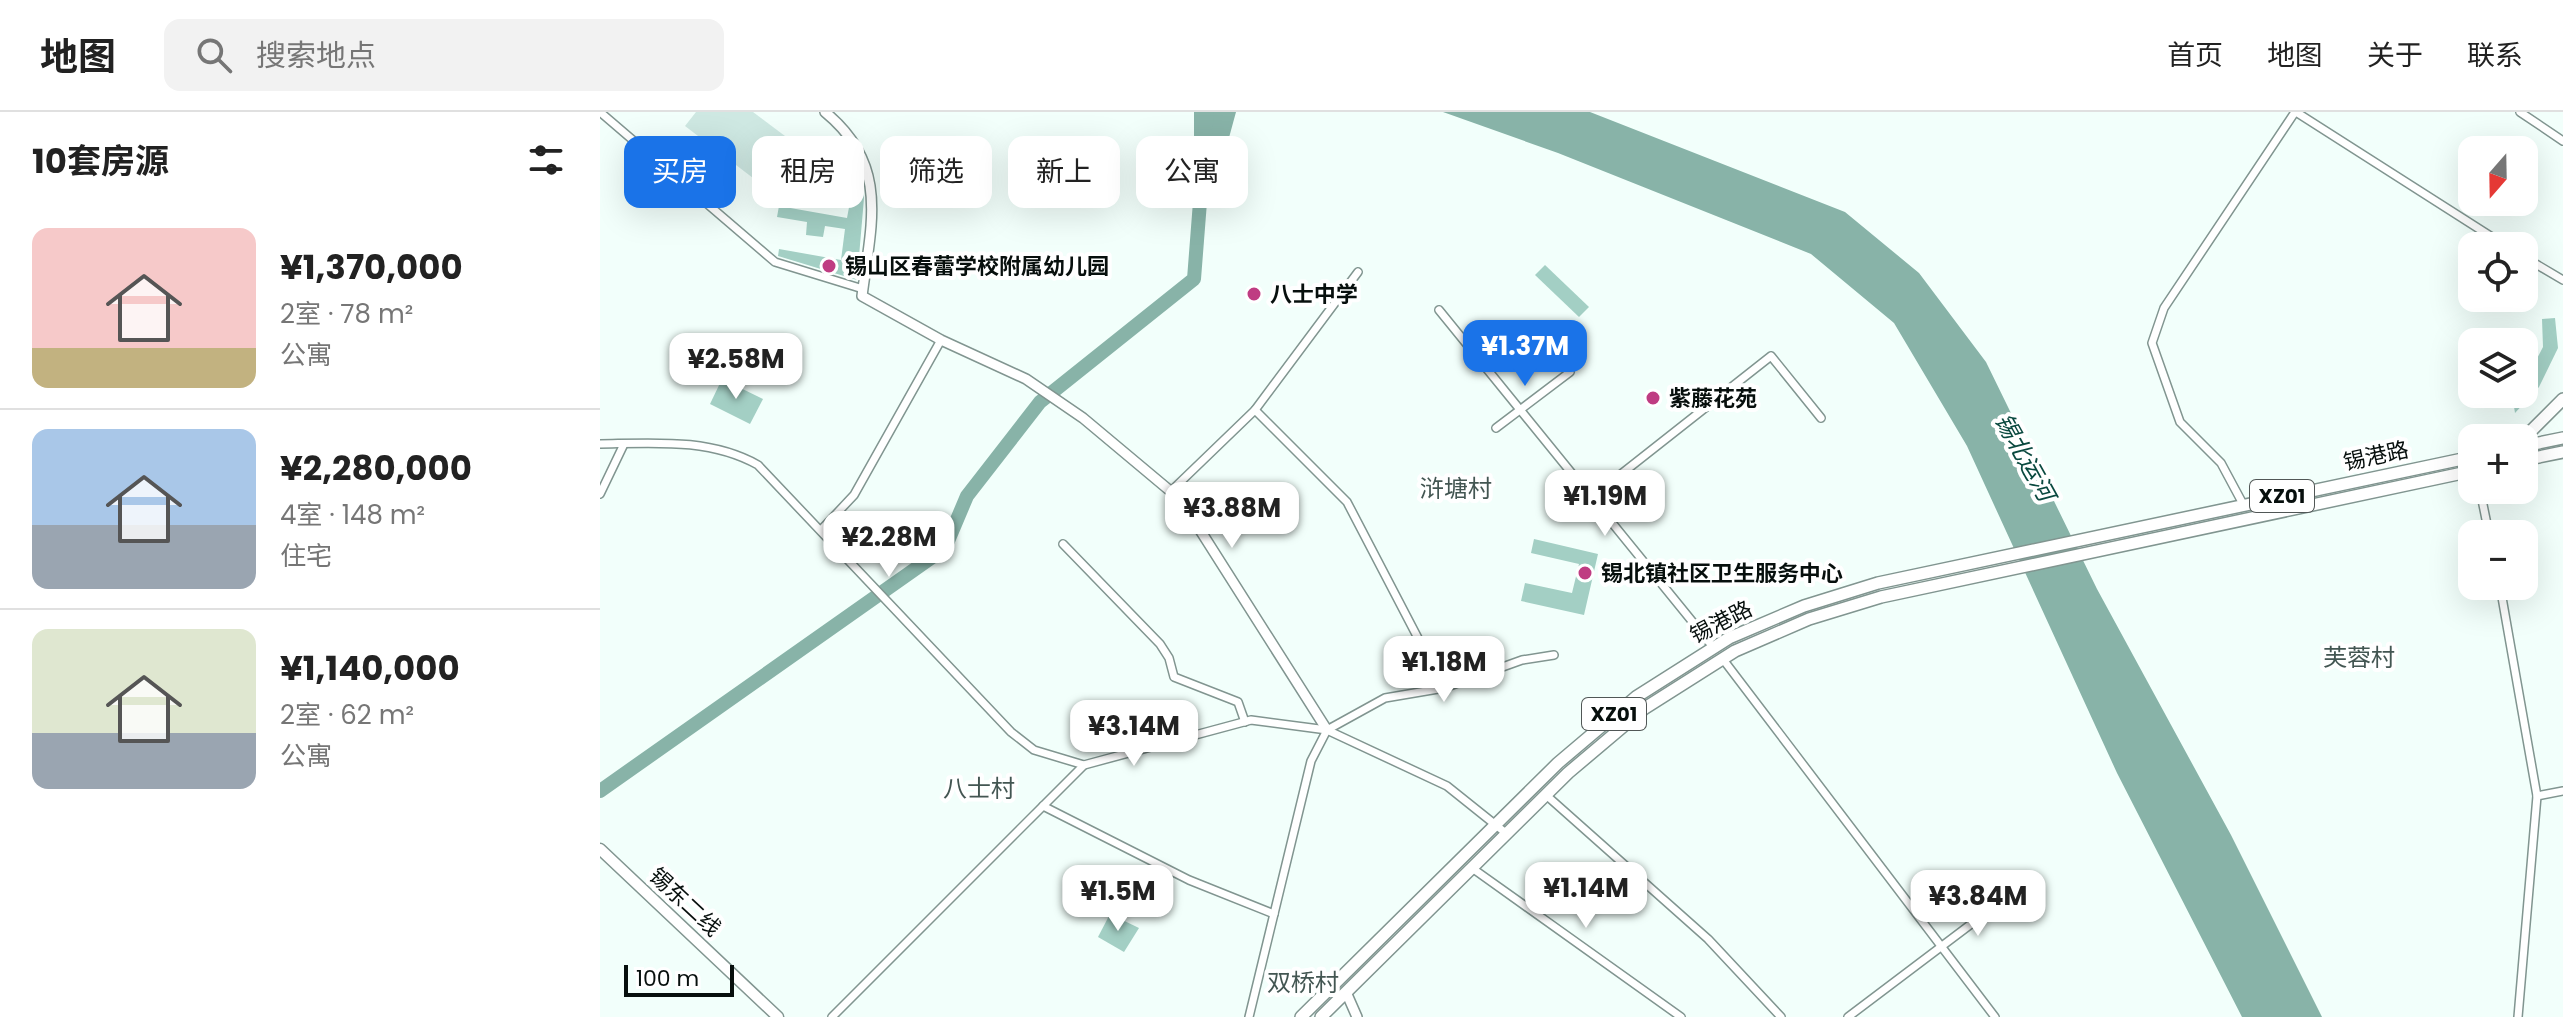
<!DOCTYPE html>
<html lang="zh">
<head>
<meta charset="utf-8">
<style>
	:root { --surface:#fff; --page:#f2f2f2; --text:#222; --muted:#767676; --line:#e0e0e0; --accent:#1a73e8 }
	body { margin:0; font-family:Poppins,"Noto Sans SC",sans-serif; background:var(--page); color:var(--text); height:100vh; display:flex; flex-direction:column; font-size:30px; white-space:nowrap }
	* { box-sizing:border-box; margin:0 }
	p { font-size:26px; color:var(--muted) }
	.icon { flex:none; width:44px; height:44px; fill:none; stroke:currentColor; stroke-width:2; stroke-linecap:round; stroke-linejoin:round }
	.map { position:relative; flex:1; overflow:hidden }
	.details { display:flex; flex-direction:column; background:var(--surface); width:600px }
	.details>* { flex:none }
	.banner { position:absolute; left:24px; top:24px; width:760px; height:72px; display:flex; gap:16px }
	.needle { width:52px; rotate:200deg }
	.buttons { position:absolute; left:1858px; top:24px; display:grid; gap:16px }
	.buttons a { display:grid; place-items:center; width:80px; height:80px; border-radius:16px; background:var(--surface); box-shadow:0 8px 32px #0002; font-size:40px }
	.scale { position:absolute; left:24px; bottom:20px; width:110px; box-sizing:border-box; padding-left:8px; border:4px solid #070f0d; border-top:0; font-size:22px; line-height:28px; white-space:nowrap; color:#070f0d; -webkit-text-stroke:6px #fff; paint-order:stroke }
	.price { position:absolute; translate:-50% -68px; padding:0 18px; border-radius:16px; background:#fff; color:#222; font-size:26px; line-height:52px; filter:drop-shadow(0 2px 4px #0008) }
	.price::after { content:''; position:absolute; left:50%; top:48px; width:24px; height:18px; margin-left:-12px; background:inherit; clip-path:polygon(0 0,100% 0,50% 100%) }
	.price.on { background:var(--accent); color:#fff }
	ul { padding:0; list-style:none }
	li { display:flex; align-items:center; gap:24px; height:200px; padding:0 32px }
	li+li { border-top:2px solid var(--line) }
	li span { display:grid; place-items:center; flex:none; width:224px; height:160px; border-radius:16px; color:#555 }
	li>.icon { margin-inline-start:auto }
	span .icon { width:96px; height:96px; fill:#fffc; stroke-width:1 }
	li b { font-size:34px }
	h2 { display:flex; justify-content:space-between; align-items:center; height:96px; padding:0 32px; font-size:34px }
	.tag { padding:0 28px; border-radius:16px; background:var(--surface); box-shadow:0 8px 32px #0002; font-size:28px; line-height:72px }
	.tag.on { background:var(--accent); color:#fff }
	header { display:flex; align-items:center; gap:48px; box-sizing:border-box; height:112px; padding:0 40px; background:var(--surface); border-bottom:2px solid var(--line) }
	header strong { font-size:38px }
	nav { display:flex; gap:44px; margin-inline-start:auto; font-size:28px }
	.search { width:560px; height:72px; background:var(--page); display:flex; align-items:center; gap:20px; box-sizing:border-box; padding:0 28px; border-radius:16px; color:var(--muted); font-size:30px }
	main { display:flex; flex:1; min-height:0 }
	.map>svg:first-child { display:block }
	.green { fill:#cee8e2 }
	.water { fill:#88b3a8 }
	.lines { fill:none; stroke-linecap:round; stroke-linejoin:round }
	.river { stroke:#88b3a8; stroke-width:14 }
	.building { fill:#a3cfc4 }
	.minor-casing { stroke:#819590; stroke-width:10 }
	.tertiary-casing { stroke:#819590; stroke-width:12 }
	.secondary-casing { stroke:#819590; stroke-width:13 }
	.primary-casing { stroke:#819590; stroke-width:14 }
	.minor { stroke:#fff; stroke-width:7 }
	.tertiary { stroke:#fff; stroke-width:9 }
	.secondary { stroke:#fff; stroke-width:10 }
	.primary { stroke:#fff; stroke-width:11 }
	.poi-dot { fill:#bf3c82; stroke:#fff; stroke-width:3 }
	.labels { text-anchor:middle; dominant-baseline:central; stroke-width:8; stroke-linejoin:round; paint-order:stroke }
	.shield { fill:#fff; stroke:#515756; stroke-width:2 }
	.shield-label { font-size:20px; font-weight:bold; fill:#070f0d }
	.poi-label { font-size:22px; font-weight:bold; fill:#070f0d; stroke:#fff; text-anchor:start }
	.street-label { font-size:22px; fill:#070f0d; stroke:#fff }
	.water-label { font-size:24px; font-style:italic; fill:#0a493f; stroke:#fff }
	.neighbourhood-label { font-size:24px; fill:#435652; stroke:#fff }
</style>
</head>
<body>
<header>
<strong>地图</strong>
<div class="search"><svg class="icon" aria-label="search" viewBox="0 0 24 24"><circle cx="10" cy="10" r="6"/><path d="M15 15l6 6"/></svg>搜索地点</div>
<nav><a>首页</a><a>地图</a><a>关于</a><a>联系</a></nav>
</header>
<main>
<section class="details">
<h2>10套房源<svg class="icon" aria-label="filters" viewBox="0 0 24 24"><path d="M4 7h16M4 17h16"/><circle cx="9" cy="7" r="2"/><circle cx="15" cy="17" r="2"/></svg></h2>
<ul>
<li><span style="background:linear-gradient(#f6c9c9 75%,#c2b280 0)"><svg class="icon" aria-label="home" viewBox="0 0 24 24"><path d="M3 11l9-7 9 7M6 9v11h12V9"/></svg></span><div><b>¥1,370,000</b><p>2室 · 78 m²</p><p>公寓</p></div></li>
<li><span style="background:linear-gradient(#a9c7e8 60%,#9aa5b1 0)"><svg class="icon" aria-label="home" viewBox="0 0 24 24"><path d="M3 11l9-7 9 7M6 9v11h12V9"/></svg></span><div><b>¥2,280,000</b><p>4室 · 148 m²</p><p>住宅</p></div></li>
<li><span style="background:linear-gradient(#dfe7d0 65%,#9aa5b1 0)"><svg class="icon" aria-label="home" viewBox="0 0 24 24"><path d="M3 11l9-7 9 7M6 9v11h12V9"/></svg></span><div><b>¥1,140,000</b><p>2室 · 62 m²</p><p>公寓</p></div></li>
</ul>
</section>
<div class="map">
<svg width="1963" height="905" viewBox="0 0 1963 905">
	<rect width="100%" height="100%" fill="#f2fffb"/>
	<path class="green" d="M96,0H153L185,24L153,66L85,14Z"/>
	<g class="water">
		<path d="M594,0H636L627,33L594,54Z"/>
		<path d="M843,0H990L1245,100L1319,161L1386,250L1497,477L1631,723L1722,905H1642L1517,661L1367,334L1294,211L1211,142L958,41Z"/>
	</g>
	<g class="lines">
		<path class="river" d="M0,679L345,436L367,384L440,290L594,167L607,0"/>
	</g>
	<g class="building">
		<path d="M245,33L260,64L264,86L257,168L178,144L179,137L241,148L245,117L225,114L223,125L206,123L207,110L177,105L179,94L247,106L253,74L188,65L190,55L239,62Z"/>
		<path d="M945,153L989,195L979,205L935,163Z"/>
		<path d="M1955,206L1958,236L1939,275L1915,301L1912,282H1924V271L1943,235L1942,207Z"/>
		<path d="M122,267L163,287L150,312L110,292Z"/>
		<path d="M934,427L998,442L984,503L921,489L925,471L972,481L979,452L931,441Z"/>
		<path d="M510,802L539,816L524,840L498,825Z"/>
	</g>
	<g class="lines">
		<g class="minor-casing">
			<g id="minor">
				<path d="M0,0L175,150L263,177"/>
				<path d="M1696,0L1906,134"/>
				<path d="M1920,0L1963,29"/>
				<path d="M1924,145L1963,168"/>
				<path d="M839,198L1113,535"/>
				<path d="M655,298L747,390L844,576"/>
				<path d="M896,316L970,260"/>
				<path d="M0,332C54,331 110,326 158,353L411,620L434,638L484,653"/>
				<path d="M1880,378L1889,422"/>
				<path d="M570,380L655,298L758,160"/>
				<path d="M0,382L24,332"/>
				<path d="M992,385L1171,244L1221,306"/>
				<path d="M1643,392L1621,351L1580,310L1552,231L1564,196L1695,0"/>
				<path d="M222,417L254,383L341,228"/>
				<path d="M463,432L560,532L569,546L574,565L638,590L645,610"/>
				<path d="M1900,474L1937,684L1963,679"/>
				<path d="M1122,546L1395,905"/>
				<path d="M946,683L1108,827L1181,905"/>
				<path d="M443,694L589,768L674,802"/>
				<path d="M872,756L1081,905"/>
				<path d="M232,905L484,653L651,608L727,618L847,674L907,722"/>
				<path d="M649,905L711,649L727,618L785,586L844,576L922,548L954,543"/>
				<path d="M1248,905L1395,794"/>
				<path d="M1918,905L1937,684"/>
			</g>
		</g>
		<g class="tertiary-casing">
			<g id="tertiary">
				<path d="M225,0C290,53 271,112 262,184L341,228L426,267L483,306L581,388L727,618"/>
				<path d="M746,880L757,905"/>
			</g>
		</g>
		<g class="secondary-casing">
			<path id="secondary" d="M0,737L178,905"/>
		</g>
		<g class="primary-casing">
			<g id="primary">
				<path d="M1924,326L1963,287"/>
				<path d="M1924,334L1963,326"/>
				<path d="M1924,348L1963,340"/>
				<path d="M701,905L958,651L1036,585L1129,526L1204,494L1278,471L1872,345"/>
				<path d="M721,905L968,661L1045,596L1135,539L1209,507L1281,485L1872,359"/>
			</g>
		</g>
		<use href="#minor" class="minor"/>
		<use href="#tertiary" class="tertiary"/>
		<use href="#secondary" class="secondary"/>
		<use href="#primary" class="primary"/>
	</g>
	<g class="poi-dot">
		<circle cx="229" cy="154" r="8"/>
		<circle cx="654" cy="182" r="8"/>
		<circle cx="1053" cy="286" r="8"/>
		<circle cx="985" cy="461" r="8"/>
	</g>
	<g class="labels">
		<g class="shield">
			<rect x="1650" y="368" width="64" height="32" rx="6"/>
			<rect x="982" y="586" width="64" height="32" rx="6"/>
		</g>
		<g class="shield-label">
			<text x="1682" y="384">XZ01</text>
			<text x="1014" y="602">XZ01</text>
		</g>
		<g class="poi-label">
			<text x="245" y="154">锡山区春蕾学校附属幼儿园</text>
			<text x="670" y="182">八士中学</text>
			<text x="1069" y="286">紫藤花苑</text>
			<text x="1001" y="461">锡北镇社区卫生服务中心</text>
		</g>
		<g class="street-label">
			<text transform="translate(1776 344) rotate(-12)">锡港路</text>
			<text transform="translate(1121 510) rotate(-27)">锡港路</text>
			<text transform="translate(85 790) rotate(43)">锡东二线</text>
		</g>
		<g class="water-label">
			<text transform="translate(1425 345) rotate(61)">锡北运河</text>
		</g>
		<g class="neighbourhood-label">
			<text x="856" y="376">浒塘村</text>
			<text x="1759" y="545">芙蓉村</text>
			<text x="379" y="676">八士村</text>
			<text x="703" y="870">双桥村</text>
		</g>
	</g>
</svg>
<div class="buttons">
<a><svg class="needle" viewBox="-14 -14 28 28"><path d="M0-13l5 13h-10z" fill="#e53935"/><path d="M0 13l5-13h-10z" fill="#767676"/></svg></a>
<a><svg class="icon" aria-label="locate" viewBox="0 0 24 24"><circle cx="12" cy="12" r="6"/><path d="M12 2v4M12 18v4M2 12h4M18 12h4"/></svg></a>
<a><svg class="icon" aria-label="layers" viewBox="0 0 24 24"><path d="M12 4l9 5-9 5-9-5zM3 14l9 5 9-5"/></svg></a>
<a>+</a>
<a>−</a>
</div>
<div class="scale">100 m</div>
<b class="price on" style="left:925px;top:276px">¥1.37M</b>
<b class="price" style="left:136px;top:289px">¥2.58M</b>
<b class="price" style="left:1005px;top:426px">¥1.19M</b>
<b class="price" style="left:632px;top:438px">¥3.88M</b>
<b class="price" style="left:289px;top:467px">¥2.28M</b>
<b class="price" style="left:844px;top:592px">¥1.18M</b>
<b class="price" style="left:534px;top:656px">¥3.14M</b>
<b class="price" style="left:986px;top:818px">¥1.14M</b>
<b class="price" style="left:518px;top:821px">¥1.5M</b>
<b class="price" style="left:1378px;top:826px">¥3.84M</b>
<div class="banner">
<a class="tag on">买房</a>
<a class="tag">租房</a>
<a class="tag">筛选</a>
<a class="tag">新上</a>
<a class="tag">公寓</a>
</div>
</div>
</main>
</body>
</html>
